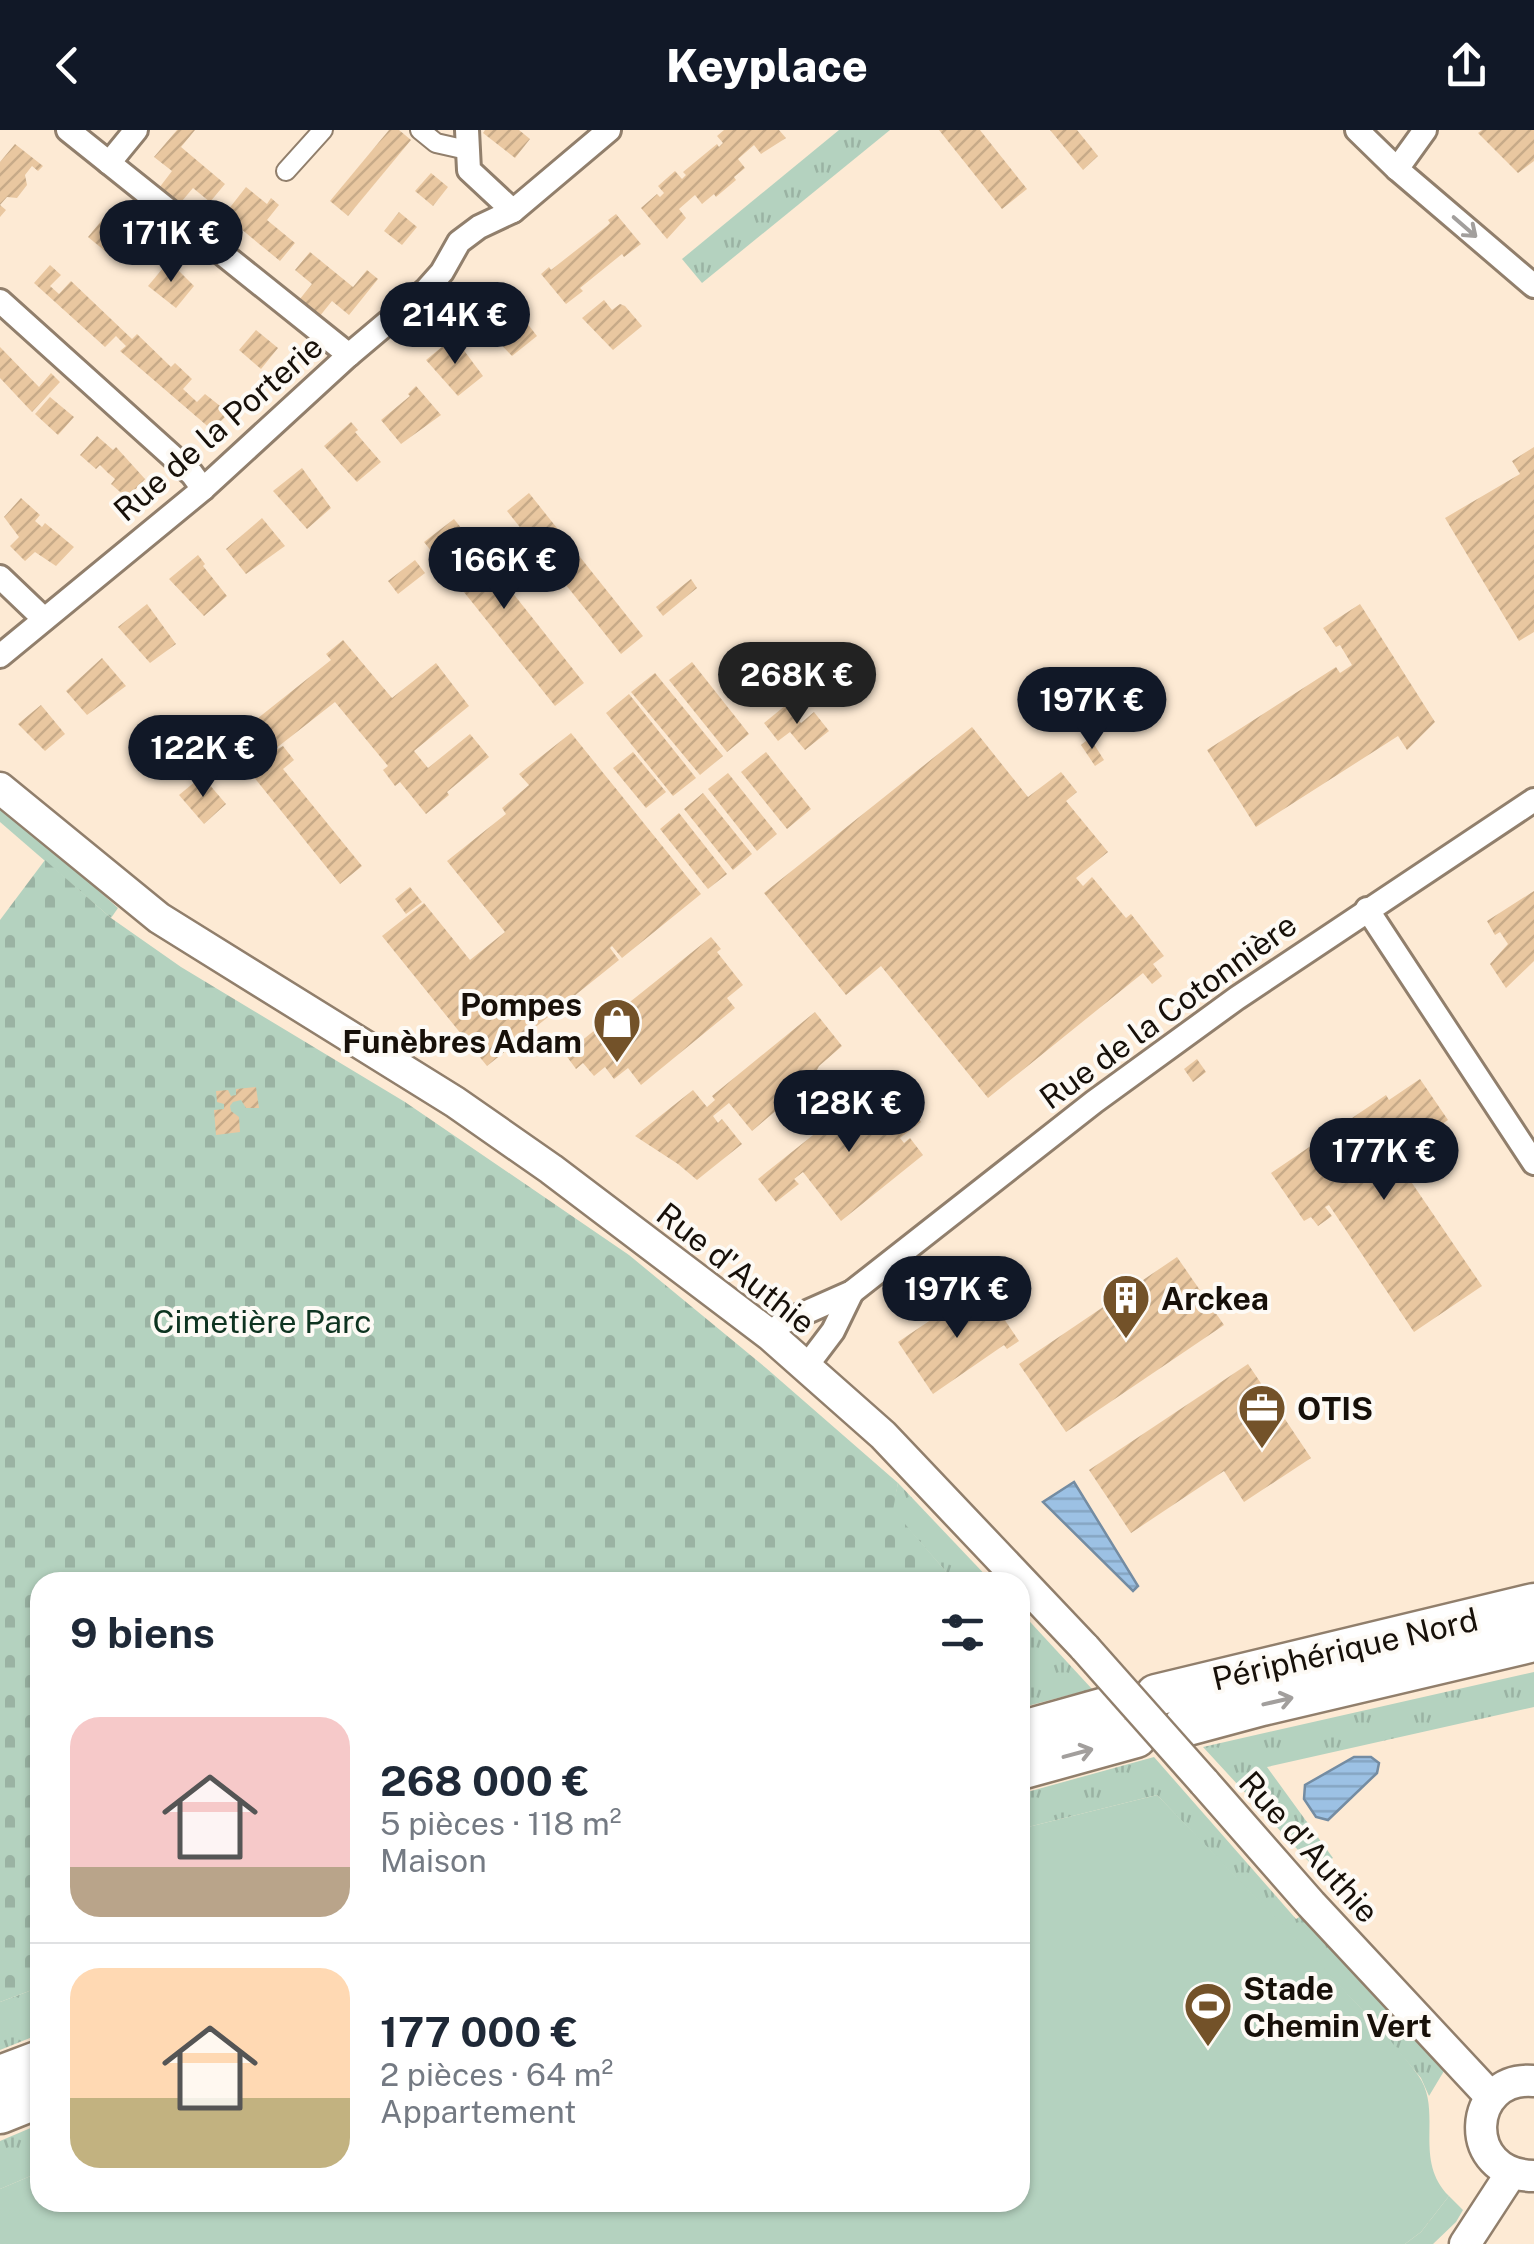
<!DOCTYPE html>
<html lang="fr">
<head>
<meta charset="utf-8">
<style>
	:root { --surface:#fff; --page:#f2f2f3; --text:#1f2937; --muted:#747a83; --line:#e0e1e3; --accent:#111827 }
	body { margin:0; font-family:"Public Sans",sans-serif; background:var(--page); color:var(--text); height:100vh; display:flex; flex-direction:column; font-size:38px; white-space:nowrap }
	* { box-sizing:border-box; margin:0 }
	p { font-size:32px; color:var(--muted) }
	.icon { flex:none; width:55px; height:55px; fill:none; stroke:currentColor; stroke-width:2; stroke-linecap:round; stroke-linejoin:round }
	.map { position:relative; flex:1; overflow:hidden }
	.side { position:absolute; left:30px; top:1442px; width:1000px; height:640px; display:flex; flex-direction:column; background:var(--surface); border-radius:30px; box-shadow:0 2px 8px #0004 }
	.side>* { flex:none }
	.price { position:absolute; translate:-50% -85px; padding:0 22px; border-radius:35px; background:var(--accent); color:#fff; font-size:32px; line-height:65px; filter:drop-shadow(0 2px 5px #0008) }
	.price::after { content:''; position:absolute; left:50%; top:60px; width:30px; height:22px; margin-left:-15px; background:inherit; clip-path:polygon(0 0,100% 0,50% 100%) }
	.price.active { background:#222; color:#fff }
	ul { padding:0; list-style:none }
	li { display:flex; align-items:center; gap:30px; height:250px; padding:0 40px }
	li+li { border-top:2px solid var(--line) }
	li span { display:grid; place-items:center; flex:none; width:280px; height:200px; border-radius:30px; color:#555 }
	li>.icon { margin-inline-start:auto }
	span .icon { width:120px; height:120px; fill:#fffc; stroke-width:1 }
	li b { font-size:42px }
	h2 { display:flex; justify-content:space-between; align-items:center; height:120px; padding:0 40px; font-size:42px }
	header { display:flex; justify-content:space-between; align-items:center; height:130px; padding:0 40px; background:var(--accent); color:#fff; font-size:45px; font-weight:800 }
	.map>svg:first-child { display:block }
	.grass { fill:url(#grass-tufts) }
	.cemetery { fill:url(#cemetery-stones) }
	.garden { fill:#b4d2bf }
	.water { fill:url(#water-rules); stroke:#748ca2; stroke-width:2.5 }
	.building { fill:url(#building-hatch) }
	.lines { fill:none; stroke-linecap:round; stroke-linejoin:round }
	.pedestrian-casing { stroke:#917f6c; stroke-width:22 }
	.minor-casing { stroke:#917f6c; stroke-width:28 }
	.tertiary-casing { stroke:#917f6c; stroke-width:35 }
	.trunk-casing { stroke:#917f6c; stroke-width:45 }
	.pedestrian { stroke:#fff; stroke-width:18 }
	.minor { stroke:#fff; stroke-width:22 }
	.tertiary { stroke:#fff; stroke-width:30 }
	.trunk { stroke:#fff; stroke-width:40 }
	.tertiary-bridge-casing { stroke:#917f6c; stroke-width:35; stroke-linecap:butt }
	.tertiary-bridge { stroke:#fff; stroke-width:30 }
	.oneway { stroke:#a29f9d }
	.labels { text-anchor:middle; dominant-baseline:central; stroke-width:8; stroke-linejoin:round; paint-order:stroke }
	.street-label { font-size:32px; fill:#171009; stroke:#fdfaf5 }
	.poi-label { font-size:32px; font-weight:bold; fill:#171009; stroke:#fdfaf5; text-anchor:start }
	.park-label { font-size:32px; fill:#0d3320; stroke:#fdfaf5 }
</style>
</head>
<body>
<header><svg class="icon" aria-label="back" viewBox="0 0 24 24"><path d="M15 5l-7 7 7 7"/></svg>Keyplace<svg class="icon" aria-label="share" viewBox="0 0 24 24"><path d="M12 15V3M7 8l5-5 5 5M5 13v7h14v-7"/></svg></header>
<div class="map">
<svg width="1534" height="2114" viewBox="0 0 1534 2114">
	<defs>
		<pattern id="grass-tufts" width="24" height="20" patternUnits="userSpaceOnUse" patternTransform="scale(2.5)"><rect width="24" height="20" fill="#b4d2bf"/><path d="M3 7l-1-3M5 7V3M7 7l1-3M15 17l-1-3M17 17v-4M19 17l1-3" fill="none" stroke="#9ab3a3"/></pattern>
		<pattern id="cemetery-stones" width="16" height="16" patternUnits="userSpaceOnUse" patternTransform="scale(2.5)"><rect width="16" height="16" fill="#b4d2bf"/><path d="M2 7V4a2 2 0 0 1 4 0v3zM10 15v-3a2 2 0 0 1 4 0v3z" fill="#9ab3a3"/></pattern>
		<pattern id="water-rules" width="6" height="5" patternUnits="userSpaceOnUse" patternTransform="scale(2.5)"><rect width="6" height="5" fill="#9cc1e4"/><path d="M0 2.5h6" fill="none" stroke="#86a5c2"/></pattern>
		<pattern id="building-hatch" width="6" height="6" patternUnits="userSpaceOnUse" patternTransform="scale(2.5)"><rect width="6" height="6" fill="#e9c7a0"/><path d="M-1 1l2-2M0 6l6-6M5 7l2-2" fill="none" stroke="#c7aa88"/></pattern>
	</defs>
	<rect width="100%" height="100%" fill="#fdead4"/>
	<g class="grass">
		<path d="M839,0H890L702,153L682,129Z"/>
		<path d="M0,672L118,778L111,788L0,692Z"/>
		<path d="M898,1353L992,1452H955L892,1380Z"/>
		<path d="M1020,1481L1092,1559L1020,1578Z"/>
		<path d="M1534,1542V1577L1267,1637L1333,1728L1324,1733H1310L1203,1617Z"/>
		<path d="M1154,1627L1296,1789L1301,1786L1444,1941L1429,1966L1421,1948L1371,1889L1157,1665L1020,1699V1664Z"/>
		<path d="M40,1857V1904L0,1920V1872Z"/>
		<path d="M40,1994V2042L0,2059V2011Z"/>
		<path d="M1449,2066L1463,2080L1456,2092L1433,2114H1405L1421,2102Z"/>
	</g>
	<path class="cemetery" d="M45,730L111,788L181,837L405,972L629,1125L766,1238L898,1353L893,1380L955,1452H40V1857L0,1872V790Z"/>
	<path class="garden" d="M1157,1665C1209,1718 1260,1772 1311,1825C1347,1864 1386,1902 1418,1945C1444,1981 1412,2029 1449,2066L1421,2102L1405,2114H0V2059L40,2042V2072H1020V1699Z"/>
	<g class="water">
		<path d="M1074,1352L1138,1456L1133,1461L1043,1372Z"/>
		<path d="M1354,1627H1371L1379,1633L1377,1643L1328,1690L1316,1687L1304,1669L1305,1655Z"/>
	</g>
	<g class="building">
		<path d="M177,0H195L181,17L225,54L210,72L193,58L176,78L156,62L172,41L154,27Z"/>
		<path d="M389,0H399L411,10L348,86L330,71Z"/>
		<path d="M485,0H519L530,9L515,28L483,3Z"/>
		<path d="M724,0H779L786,8L761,24L754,15L738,29L745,38L734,47L736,50L716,67L714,64L702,74L695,65L679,79L686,88L667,109L641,78L657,64L660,67L664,63L658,56L675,41L682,49L686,45L683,42L717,14L719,17L723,13L717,6Z"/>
		<path d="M939,0H980L1027,59L1002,79Z"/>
		<path d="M1050,0H1077L1098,26L1083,40Z"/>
		<path d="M1482,0H1534V31L1518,43L1478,3Z"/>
		<path d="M15,14L43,36L38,41L32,36L25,45L27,55L17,68L7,67L0,75L6,80L0,87V32Z"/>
		<path d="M431,43L448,57L433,76L415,61Z"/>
		<path d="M246,57L267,74L271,68L279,75L267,90L295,113L280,131L224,85Z"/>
		<path d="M399,82L417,97L402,115L384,101Z"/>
		<path d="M107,84L138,103L116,130L88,107Z"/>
		<path d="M616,84L641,114L624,127L622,124L580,158L583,161L566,174L541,144L549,137L551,140L607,96L610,93L608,90Z"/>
		<path d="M310,122L353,157L367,140L378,149L349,185L332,171L315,192L295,175L312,154L295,140Z"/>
		<path d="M169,131L194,156L176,178L148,156Z"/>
		<path d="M50,135L61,145L50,156L59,164L71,151L132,209L137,204L171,237L175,233L192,249L183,259L197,272L205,264L229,283L212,300L120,221L126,216L116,206L105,217L34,153Z"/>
		<path d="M508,164L515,172L512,174L537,206L512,226L477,189Z"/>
		<path d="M604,170L612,180L620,174L625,176L642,196L613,220L582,188Z"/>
		<path d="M256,200L278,218L261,239L239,220Z"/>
		<path d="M454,207L483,246L458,266L426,230Z"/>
		<path d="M0,217L39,257L51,243L60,252L32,282L0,248Z"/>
		<path d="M416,256L441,285L401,314L381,290L410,266L408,264Z"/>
		<path d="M50,267L74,287L58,305L35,284Z"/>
		<path d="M351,292L358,300L355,302L381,332L357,352L324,316Z"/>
		<path d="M97,306L113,320L116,317L145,349L127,368L111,354L115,349L108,343L100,335L96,339L80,325Z"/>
		<path d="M1534,317V502L1519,511L1445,388L1520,344L1512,331Z"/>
		<path d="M302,338L331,378L307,399L273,361Z"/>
		<path d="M529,363L643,506L621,524L507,381Z"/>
		<path d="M21,368L40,385L35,391L42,397L45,393L74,417L56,436L35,422L25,431L10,416L19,407L4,387Z"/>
		<path d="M262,388L285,416L246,444L226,419Z"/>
		<path d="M454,389L584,553L555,576L424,412Z"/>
		<path d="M198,425L205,434L203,436L227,466L204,486L169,449Z"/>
		<path d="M415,430L425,443L398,464L388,451Z"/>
		<path d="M691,449L697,458L663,486L656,477Z"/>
		<path d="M147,474L176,514L150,533L118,497Z"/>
		<path d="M1360,474L1435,592L1407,620L1398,606L1256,697L1207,620L1336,537L1340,543L1352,535L1340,515L1336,517L1323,498Z"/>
		<path d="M343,510L392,568L436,533L469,576L414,621L428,638L470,604L489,627L447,662L449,665L426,684L400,652L395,656L383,640L388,636L335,572L270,623L283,616L294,630L283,639L362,736L340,754L249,641L239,648L218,620L331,530L326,524Z"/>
		<path d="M102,528L126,556L87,585L66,561Z"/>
		<path d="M692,532L749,604L727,622L669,550Z"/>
		<path d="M655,543L723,626L700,645L631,562Z"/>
		<path d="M629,564L696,648L673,666L606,583Z"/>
		<path d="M41,575L65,604L45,621L18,594Z"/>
		<path d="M786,575L801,593L814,582L829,601L805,620L790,602L778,611L764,593Z"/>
		<path d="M972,597L1028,667L1061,642L1077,662L1066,671L1108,722L1076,748L1083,756L1092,747L1126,788L1131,784L1164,826L1153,834L1162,846L1152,854L1143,843L988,968L881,836L846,865L764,763Z"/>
		<path d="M571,603L701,764L622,828L612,816L610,818L619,830L487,936L382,806L424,773L470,830L505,802L447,731L506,684L502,678L529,655L519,644Z"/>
		<path d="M1090,608L1104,630L1095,636L1081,615Z"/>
		<path d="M633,622L666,662L646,678L613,638Z"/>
		<path d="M766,622L811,679L787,699L741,642Z"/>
		<path d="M728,643L777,704L757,721L708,659Z"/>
		<path d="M202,646L226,674L204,694L179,665Z"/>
		<path d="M703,663L752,724L733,740L684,679Z"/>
		<path d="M679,683L727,744L708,759L660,699Z"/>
		<path d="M410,757L422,772L406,784L395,769Z"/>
		<path d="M1534,761V831L1506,858L1490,834L1508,814L1500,802L1495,805L1487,791Z"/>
		<path d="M711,807L721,819L717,822L743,855L727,868L735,878L641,955L628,938L614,949L605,937L594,946L583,933L576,939L565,924Z"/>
		<path d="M815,882L842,916L819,936L806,962L800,960L752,1001L729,973L713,986L718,993L722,989L742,1014L697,1050L678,1034L635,1006L693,960L707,977L715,970L712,966Z"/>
		<path d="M1197,929L1206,942L1193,952L1184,939Z"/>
		<path d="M1420,949L1448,990L1415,1012L1418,1017L1397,1031L1482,1156L1414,1202L1329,1075L1325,1077L1332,1086L1318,1096L1311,1087L1304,1091L1271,1043L1386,965L1389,970Z"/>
		<path d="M859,956L885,989L906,973L921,992L900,1008L904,1013L910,1008L923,1025L841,1091L803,1042L794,1049L799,1054L776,1072L758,1049L832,990L825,982Z"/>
		<path d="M256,957L259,978H246L241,970L233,972L230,976L231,981L239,987L240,1002L216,1005L214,980L224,979V974L217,972L216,961L228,960L231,966L236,965V959Z"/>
		<path d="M1177,1127L1224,1195L1066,1302L1019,1234Z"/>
		<path d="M985,1161L1019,1211L1007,1219L1004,1215L933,1264L898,1212L968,1165L972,1170Z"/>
		<path d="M1248,1234L1311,1328L1244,1372L1224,1341L1131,1403L1089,1340Z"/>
	</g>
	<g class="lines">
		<g class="pedestrian-casing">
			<g id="pedestrian">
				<path d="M420,0L436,13L467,20"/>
				<path d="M286,41L323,0"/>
			</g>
		</g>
		<g class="minor-casing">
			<g id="minor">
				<path d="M68,0L349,225"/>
				<path d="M467,0L469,40L513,81"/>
				<path d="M1357,0L1397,39L1534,156"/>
				<path d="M109,33L136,0"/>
				<path d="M1397,39L1425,0"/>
				<path d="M0,171L192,344L203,359"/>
				<path d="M0,447L44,489"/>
				<path d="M0,526L203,359L349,225L426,160L442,142L459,112L479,97L513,81L609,0"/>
				<path d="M1367,779L1534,1033"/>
				<path d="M770,1205L782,1193L852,1162L1094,972L1237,868L1534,670"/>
				<path d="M805,1238L833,1201L852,1162"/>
			</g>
		</g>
		<g class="tertiary-casing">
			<g id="tertiary">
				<path d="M0,658L159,788L455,972L551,1039L770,1205L883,1305L1085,1518"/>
				<path d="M1204,1652L1311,1774L1491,1967"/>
				<path d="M1534,1951C1467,1945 1460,2045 1534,2046"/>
				<path d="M1465,2114L1506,2051L1507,2042"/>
			</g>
		</g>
		<g class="trunk-casing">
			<g id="trunk">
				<path d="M1156,1565L1534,1474"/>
				<path d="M1184,1596L1262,1575L1534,1511"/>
				<path d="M1020,1602L1109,1577"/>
				<path d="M1020,1639L1136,1607"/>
				<path d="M0,1946L40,1931"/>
				<path d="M0,1983L40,1967"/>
			</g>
		</g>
		<use href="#pedestrian" class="pedestrian"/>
		<use href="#minor" class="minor"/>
		<use href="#tertiary" class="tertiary"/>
		<use href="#trunk" class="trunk"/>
		<g class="tertiary-bridge-casing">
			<path id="tertiary-bridge" d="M1085,1518L1204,1652"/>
		</g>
		<use href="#tertiary-bridge" class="tertiary-bridge"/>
	</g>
	<defs><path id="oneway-shaft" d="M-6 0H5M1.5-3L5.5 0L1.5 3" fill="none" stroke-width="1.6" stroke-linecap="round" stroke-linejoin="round" transform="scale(2.5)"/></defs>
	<g class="oneway">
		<use href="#oneway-shaft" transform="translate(1465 97) rotate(41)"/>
		<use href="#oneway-shaft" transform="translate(1278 1571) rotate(-13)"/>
		<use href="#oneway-shaft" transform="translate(1078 1623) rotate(-15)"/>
	</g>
	<defs>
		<g id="shop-pin" transform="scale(2.5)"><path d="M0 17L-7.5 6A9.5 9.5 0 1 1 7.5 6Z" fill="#735229" stroke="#fdfaf5"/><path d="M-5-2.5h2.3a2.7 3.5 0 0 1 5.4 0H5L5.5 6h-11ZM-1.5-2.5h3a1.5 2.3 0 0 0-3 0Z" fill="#fff"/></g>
		<g id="building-pin" transform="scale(2.5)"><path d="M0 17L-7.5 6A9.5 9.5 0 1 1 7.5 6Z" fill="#735229" stroke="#fdfaf5"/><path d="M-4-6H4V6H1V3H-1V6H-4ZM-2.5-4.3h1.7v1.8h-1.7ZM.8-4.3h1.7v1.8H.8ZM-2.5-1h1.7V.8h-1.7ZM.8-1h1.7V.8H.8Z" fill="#fff"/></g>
		<g id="office-pin" transform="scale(2.5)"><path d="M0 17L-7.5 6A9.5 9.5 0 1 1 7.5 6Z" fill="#735229" stroke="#fdfaf5"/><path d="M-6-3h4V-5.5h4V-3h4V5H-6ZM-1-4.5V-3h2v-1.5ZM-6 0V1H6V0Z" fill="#fff"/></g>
		<g id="stadium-pin" transform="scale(2.5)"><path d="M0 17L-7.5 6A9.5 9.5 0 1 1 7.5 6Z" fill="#735229" stroke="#fdfaf5"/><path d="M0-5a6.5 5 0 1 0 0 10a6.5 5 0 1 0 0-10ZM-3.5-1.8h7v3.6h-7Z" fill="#fff"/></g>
	</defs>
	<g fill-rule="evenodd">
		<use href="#shop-pin" x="617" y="892"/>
		<use href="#building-pin" x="1126" y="1168"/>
		<use href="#office-pin" x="1262" y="1278"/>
		<use href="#stadium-pin" x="1208" y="1876"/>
	</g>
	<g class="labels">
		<g class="street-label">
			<text transform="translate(218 298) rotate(-41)">Rue de la Porterie</text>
			<text transform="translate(1168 881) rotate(-36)">Rue de la Cotonnière</text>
			<text transform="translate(736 1138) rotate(38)">Rue d'Authie</text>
			<text transform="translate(1345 1519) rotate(-13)">Périphérique Nord</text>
			<text transform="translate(1309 1717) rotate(48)">Rue d'Authie</text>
		</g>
		<g class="poi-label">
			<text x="582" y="874" text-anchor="end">Pompes<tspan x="582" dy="37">Funèbres Adam</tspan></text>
			<text x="1161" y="1168">Arckea</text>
			<text x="1297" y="1278">OTIS</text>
			<text x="1243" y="1858">Stade<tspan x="1243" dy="37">Chemin Vert</tspan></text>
		</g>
		<g class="park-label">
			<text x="262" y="1191">Cimetière Parc</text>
		</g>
	</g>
</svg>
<b class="price" style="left:171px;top:155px">171K €</b>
<b class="price" style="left:455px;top:237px">214K €</b>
<b class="price" style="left:504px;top:482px">166K €</b>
<b class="price active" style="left:797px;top:597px">268K €</b>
<b class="price" style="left:1092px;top:622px">197K €</b>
<b class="price" style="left:203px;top:670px">122K €</b>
<b class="price" style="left:849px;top:1025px">128K €</b>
<b class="price" style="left:1384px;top:1073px">177K €</b>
<b class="price" style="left:957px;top:1211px">197K €</b>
<section class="side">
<h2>9 biens<svg class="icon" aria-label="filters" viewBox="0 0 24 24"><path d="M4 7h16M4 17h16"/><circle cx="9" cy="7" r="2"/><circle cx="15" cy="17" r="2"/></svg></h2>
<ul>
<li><span style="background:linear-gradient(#f6c9c9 75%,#b9a48a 0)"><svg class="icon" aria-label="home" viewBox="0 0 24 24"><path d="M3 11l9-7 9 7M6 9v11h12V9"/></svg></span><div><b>268 000 €</b><p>5 pièces · 118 m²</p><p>Maison</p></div></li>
<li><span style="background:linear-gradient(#ffd9b3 65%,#c2b280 0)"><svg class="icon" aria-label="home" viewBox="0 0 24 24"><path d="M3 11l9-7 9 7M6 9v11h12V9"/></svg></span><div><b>177 000 €</b><p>2 pièces · 64 m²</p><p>Appartement</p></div></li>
</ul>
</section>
</div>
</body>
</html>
